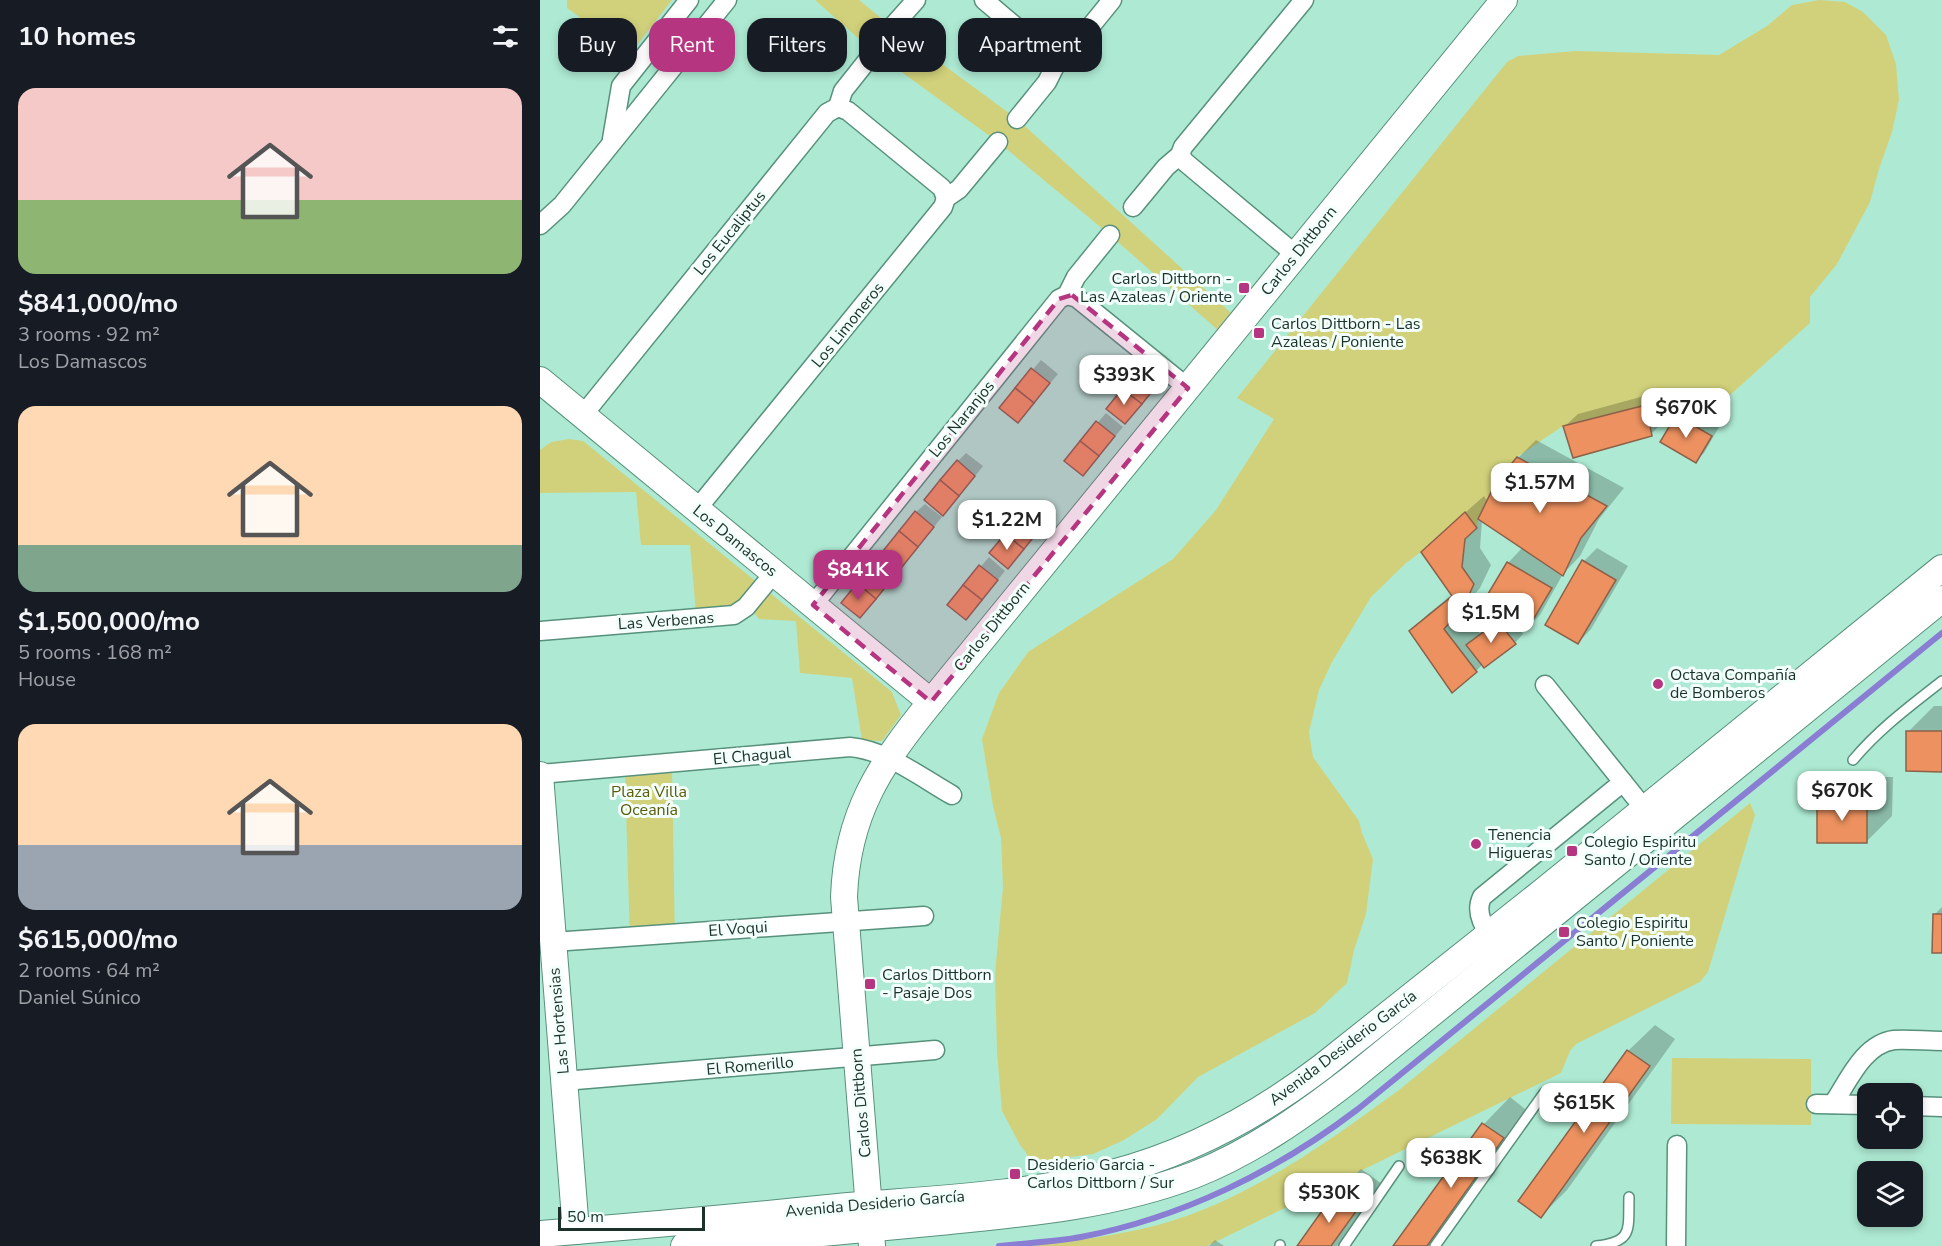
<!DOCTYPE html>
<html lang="en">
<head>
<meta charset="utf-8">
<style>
	:root { --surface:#171b24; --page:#242831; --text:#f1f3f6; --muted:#9ea1a6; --accent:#b63580 }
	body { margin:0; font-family:"Nunito Sans",sans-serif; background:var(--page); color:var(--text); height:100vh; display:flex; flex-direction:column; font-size:22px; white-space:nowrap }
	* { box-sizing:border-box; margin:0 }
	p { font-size:20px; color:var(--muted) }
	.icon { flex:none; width:33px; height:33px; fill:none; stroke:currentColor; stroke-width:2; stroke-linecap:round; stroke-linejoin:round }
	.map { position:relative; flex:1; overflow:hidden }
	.details { display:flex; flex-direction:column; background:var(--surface); width:540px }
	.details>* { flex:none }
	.top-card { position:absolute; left:18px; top:18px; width:570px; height:54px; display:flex; gap:12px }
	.tools { position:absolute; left:1317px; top:1083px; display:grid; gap:12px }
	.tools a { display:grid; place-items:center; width:66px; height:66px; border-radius:12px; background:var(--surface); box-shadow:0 3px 9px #0003; font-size:30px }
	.scale { position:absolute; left:18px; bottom:15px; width:147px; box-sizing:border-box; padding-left:6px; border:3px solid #1a3229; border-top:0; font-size:16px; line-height:21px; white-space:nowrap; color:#1a3229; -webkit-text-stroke:4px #f3fffa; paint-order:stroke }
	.price { position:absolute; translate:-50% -51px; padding:0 14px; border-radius:12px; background:#fff; color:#222; font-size:20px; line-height:39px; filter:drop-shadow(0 2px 3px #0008) }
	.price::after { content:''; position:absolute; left:50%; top:36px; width:18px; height:14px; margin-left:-9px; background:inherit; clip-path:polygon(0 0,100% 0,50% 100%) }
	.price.selected { background:var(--accent); color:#fff }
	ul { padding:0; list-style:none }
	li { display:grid; align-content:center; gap:12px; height:318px; padding:0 18px }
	li span { display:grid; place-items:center; height:186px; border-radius:18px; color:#555 }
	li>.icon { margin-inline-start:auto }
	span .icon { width:108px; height:108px; fill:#fffc; stroke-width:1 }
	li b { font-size:26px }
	h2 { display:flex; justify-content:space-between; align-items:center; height:72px; padding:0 18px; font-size:26px }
	.pill { padding:0 21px; border-radius:18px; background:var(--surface); box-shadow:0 3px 9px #0003; font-size:21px; line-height:54px }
	.pill.selected { background:var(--accent); color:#fff }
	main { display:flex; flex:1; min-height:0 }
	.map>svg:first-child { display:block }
	.green { fill:#d1d17b }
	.shadow { fill:#0003; fill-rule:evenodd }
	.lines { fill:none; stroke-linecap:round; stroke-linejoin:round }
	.stream { stroke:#8a7dd4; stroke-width:6 }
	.building { fill:#ec915f; stroke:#8d6049; stroke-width:1.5 }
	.lane-casing { stroke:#57917c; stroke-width:12 }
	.street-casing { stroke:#57917c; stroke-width:21 }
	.secondary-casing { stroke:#57917c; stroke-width:28 }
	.lane { stroke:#fff; stroke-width:9 }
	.street { stroke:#fff; stroke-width:18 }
	.secondary { stroke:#fff; stroke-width:26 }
	.marked { fill:#b63580; fill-opacity:0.2; stroke:#b63580; stroke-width:4.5; stroke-dasharray:12 8; stroke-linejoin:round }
	.poi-dot { fill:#b63580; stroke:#f3fffa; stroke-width:2 }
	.labels { text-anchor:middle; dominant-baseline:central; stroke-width:6; stroke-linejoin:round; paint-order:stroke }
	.street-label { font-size:16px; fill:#1a3229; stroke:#f3fffa }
	.poi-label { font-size:16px; fill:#1a3229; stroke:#f3fffa; text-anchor:start }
	.park-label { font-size:16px; fill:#5b5b09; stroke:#f3fffa }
</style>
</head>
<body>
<main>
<section class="details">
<h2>10 homes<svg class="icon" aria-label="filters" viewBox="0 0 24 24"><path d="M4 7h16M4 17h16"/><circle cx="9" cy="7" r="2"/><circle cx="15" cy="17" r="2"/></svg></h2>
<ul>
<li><span style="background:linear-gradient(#f6c9c9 60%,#8fb573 0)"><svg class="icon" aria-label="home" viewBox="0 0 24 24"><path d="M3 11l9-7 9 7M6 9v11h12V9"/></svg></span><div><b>$841,000/mo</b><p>3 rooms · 92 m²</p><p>Los Damascos</p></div></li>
<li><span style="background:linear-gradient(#ffd9b3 75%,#7fa58c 0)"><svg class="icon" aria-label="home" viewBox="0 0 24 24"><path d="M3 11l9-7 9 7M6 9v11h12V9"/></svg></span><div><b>$1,500,000/mo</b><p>5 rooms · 168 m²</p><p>House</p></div></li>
<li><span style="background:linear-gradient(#ffd9b3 65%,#9aa5b1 0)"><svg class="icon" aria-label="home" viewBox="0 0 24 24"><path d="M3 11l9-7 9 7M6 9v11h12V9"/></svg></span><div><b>$615,000/mo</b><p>2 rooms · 64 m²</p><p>Daniel Súnico</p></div></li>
</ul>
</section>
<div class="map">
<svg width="1402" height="1246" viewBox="0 0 1402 1246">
	<rect width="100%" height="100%" fill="#aeead3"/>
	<g class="green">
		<path d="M27,0H132L90,54L27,8Z"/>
		<path d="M275,0H319L352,27L477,119L701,322L688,339L570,235L458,142L334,52Z"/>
		<path d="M1279,0L1305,2L1323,12L1346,35L1356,64L1359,100L1352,132L1339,169L1330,202L1297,264L1270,297V323L1179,405L1136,415L1106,405L1023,426L977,457L955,484L938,519L937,528L925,513L881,552L866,563L831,597L792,662L779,690L769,732L773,757L819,821L822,833L833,859L826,914L814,950L807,983L775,1013L658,1077L617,1119L584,1140L553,1154L493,1162L480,1145L462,1111L457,1052L455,974L463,887L461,838L453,806L442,739L459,693L488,652L633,559L676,510L734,419L697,398L967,62L978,56L1035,51L1179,55L1227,26L1252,5Z"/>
		<path d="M29,439L43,441L352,692L361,715L342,741L322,740L312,678L260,673L256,621L219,619L210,608L222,593L212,584L194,607L156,613L150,545H101L96,492L0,493V450L11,442Z"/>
		<path d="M132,769L135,941L90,944L85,772Z"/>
		<path d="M1210,803L1215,815L1168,972L1160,982L1036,1044L1030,1051L1021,1073L667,1246H492C534,1240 577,1236 618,1225C708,1200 785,1144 859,1090Z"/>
		<path d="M1132,1058L1271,1059V1125L1131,1124Z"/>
	</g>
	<g class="shadow">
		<path d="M501,360L518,374L478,421L461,407Z"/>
		<path d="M608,361L625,375L594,413L600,370Z"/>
		<path d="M1119,392L1124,421L1111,434L1024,427L1038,414Z"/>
		<path d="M1146,408L1179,427L1164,453L1155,461L1137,416Z"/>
		<path d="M566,413L583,427L551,465L526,460Z"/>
		<path d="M996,440L1084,488L1059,519L1040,556L1023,574L1000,615L987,628L972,619L983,634L975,643L943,664L936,671L870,632L888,614L913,594L900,535L944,496L948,502L978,458ZM942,520L983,547L968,563L965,615L940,634L921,610L940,588L951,565L940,548Z"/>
		<path d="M426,453L443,466L412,505L418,461Z"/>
		<path d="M495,500L512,514L476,558L487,509Z"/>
		<path d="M385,504L402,517L370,556L376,512Z"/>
		<path d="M1057,548L1088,566L1051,629L1038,643L1044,561Z"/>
		<path d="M343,556L360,569L320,616L334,564Z"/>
		<path d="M449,557L465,571L434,609L409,604Z"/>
		<path d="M1394,706H1402V770H1368V732Z"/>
		<path d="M1305,777H1353L1352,816L1326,842L1279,803Z"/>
		<path d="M1402,907V952H1394V915Z"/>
		<path d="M1115,1025L1135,1039L1027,1190L1001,1216L980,1201L1088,1051Z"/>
		<path d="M970,1097L989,1112L892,1246H855L944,1124Z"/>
		<path d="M821,1169L842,1184L797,1246H759L795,1195Z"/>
		<path d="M675,1240L684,1246H669Z"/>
	</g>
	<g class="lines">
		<path class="stream" d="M459,1246C486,1243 514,1242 541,1237C641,1218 737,1171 818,1109L1402,633"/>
	</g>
	<g class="building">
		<path d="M491,368L510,383L494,403L475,388Z"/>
		<path d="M599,369L618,384L602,404L582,389Z"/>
		<path d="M475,388L494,403L478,423L459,408Z"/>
		<path d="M582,389L602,404L585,424L566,409Z"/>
		<path d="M1106,405L1112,436L1033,458L1023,426Z"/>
		<path d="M1136,415L1172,436L1156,463L1120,442Z"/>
		<path d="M556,421L575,436L559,456L540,441Z"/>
		<path d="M540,441L559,456L543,476L524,461Z"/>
		<path d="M977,457L1067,506L1041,538L1023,576L938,519L955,484Z"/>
		<path d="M417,460L435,476L419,496L400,480Z"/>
		<path d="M400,480L419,496L403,516L384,500Z"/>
		<path d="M486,508L505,523L484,549L465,534Z"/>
		<path d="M375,511L394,527L378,547L359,531Z"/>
		<path d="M925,512L937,528L925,539L922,567L934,584L923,608L904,629L937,672L912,693L869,631L912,596L881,552Z"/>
		<path d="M359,531L378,547L362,567L343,551Z"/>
		<path d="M465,534L484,549L468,569L449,553Z"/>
		<path d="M1042,560L1076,580L1038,644L1005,625Z"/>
		<path d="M967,562L1012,588L987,630L942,604Z"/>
		<path d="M333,563L352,579L336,599L317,583Z"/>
		<path d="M439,565L458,580L442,600L423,585Z"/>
		<path d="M317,583L336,599L320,618L301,603Z"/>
		<path d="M423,585L442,600L426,620L407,605Z"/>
		<path d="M958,621L976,644L944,668L926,645Z"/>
		<path d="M1366,731H1402V772L1366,771Z"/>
		<rect x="1277" y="802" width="50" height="41"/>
		<path d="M1393,914H1402V953H1392Z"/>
		<path d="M1087,1050L1110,1066L1001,1218L978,1201Z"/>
		<path d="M942,1123L964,1138L887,1246H853Z"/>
		<path d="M794,1194L817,1210L791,1246H757Z"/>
	</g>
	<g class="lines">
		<g class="lane-casing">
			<g id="lane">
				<path d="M1313,760C1339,729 1370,706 1402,681"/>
				<path d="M740,1246V1245"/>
				<path d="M804,1246L859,1166"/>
				<path d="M895,1246L1004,1093"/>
				<path d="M1056,1246C1094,1242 1088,1229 1089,1197"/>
			</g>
		</g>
		<g class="street-casing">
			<g id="street">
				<path d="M444,0L508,54L519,58"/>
				<path d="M352,27L376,0"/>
				<path d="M298,107L308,111L402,188L406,198"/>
				<path d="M298,107L303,91L334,52"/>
				<path d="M477,119L507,82L519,58L529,53L572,0"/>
				<path d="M72,139L81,86L149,0"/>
				<path d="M640,155L645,162L756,255"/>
				<path d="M593,207L626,167L640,155L643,147L764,0"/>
				<path d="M0,225L22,205L187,0"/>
				<path d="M527,295L537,298L648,388"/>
				<path d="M43,415L287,113L298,107"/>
				<path d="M157,509L403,207L406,198L419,189L458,142"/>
				<path d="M273,605L519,299L527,295L536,277L570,235"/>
				<path d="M0,631L194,615L206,607L234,573"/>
				<path d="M1005,685L1111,817"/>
				<path d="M0,774L310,747C346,750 382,778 412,795"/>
				<path d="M13,942L384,916"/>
				<path d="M956,942C945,929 934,914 942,897L1083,782"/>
				<path d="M24,1081L395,1050"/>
				<path d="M1276,1104L1328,1105"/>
				<path d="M1293,1104C1308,1082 1323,1044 1354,1040C1369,1039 1386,1041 1402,1041"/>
				<path d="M1372,1106L1402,1107"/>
				<path d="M1136,1246L1137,1145"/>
			</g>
		</g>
		<g class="secondary-casing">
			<g id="secondary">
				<path d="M0,380L391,702"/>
				<path d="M0,775L36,1231"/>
				<path d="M0,1234C99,1226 199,1217 298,1207C389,1199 483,1196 572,1173C649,1153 719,1115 782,1067L1006,889L1402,568"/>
				<path d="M144,1246C232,1238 321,1230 410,1221C492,1213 575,1205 654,1175C712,1152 763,1116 812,1078L1402,599"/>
				<path d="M332,1246L304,897C307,813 340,765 391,702L964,0"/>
			</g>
		</g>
		<use href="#lane" class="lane"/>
		<use href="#street" class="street"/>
		<use href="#secondary" class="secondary"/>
	</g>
	<path class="marked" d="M532,295L648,388L391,702L273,605L519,299Z"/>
	<g class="poi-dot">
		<rect x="698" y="282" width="12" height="12" rx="3"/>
		<rect x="713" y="327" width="12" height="12" rx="3"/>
		<circle cx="1118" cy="684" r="6"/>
		<circle cx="936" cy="844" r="6"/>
		<rect x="1026" y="845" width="12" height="12" rx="3"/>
		<rect x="1018" y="926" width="12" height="12" rx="3"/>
		<rect x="324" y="978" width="12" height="12" rx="3"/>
		<rect x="469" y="1168" width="12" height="12" rx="3"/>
	</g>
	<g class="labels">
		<g class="street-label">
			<text transform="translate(190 233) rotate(-51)">Los Eucaliptus</text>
			<text transform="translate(759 251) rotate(-51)">Carlos Dittborn</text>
			<text transform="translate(308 325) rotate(-51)">Los Limoneros</text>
			<text transform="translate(422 419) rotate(-51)">Los Naranjos</text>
			<text transform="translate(195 541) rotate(39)">Los Damascos</text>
			<text transform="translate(126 621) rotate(-4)">Las Verbenas</text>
			<text transform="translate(452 627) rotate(-51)">Carlos Dittborn</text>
			<text transform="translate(212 756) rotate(-5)">El Chagual</text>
			<text transform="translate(198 929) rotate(-4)">El Voqui</text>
			<text transform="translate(19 1021) rotate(-95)">Las Hortensias</text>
			<text transform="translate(803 1048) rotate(-37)">Avenida Desiderio García</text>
			<text transform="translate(210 1066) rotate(-5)">El Romerillo</text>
			<text transform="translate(321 1103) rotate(-95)">Carlos Dittborn</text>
			<text transform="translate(335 1204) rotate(-5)">Avenida Desiderio García</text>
		</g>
		<g class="poi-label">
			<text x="692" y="279" text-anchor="end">Carlos Dittborn -<tspan x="692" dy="18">Las Azaleas / Oriente</tspan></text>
			<text x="731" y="324">Carlos Dittborn - Las<tspan x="731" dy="18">Azaleas / Poniente</tspan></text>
			<text x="1130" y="675">Octava Compañía<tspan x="1130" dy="18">de Bomberos</tspan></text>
			<text x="948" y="835">Tenencia<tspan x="948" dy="18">Higueras</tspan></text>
			<text x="1044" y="842">Colegio Espiritu<tspan x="1044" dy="18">Santo / Oriente</tspan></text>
			<text x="1036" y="923">Colegio Espiritu<tspan x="1036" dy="18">Santo / Poniente</tspan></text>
			<text x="342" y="975">Carlos Dittborn<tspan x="342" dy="18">- Pasaje Dos</tspan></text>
			<text x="487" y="1165">Desiderio Garcia -<tspan x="487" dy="18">Carlos Dittborn / Sur</tspan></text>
		</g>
		<g class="park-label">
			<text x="109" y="792">Plaza Villa<tspan x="109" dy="18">Oceanía</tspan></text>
		</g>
	</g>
</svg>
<div class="tools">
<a><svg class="icon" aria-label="locate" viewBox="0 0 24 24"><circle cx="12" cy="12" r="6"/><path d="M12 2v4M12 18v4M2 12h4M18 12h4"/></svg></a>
<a><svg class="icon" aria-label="layers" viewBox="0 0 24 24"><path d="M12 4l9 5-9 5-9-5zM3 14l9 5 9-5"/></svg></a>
</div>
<div class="scale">50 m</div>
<b class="price" style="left:584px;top:406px">$393K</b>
<b class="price" style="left:1146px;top:439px">$670K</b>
<b class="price" style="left:1000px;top:514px">$1.57M</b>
<b class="price" style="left:467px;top:551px">$1.22M</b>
<b class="price selected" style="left:318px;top:601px">$841K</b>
<b class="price" style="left:951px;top:644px">$1.5M</b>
<b class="price" style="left:1302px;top:822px">$670K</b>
<b class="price" style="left:1044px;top:1134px">$615K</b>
<b class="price" style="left:911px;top:1189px">$638K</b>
<b class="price" style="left:789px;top:1224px">$530K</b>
<div class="top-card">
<a class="pill">Buy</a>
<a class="pill selected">Rent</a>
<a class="pill">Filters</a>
<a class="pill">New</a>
<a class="pill">Apartment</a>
</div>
</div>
</main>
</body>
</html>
